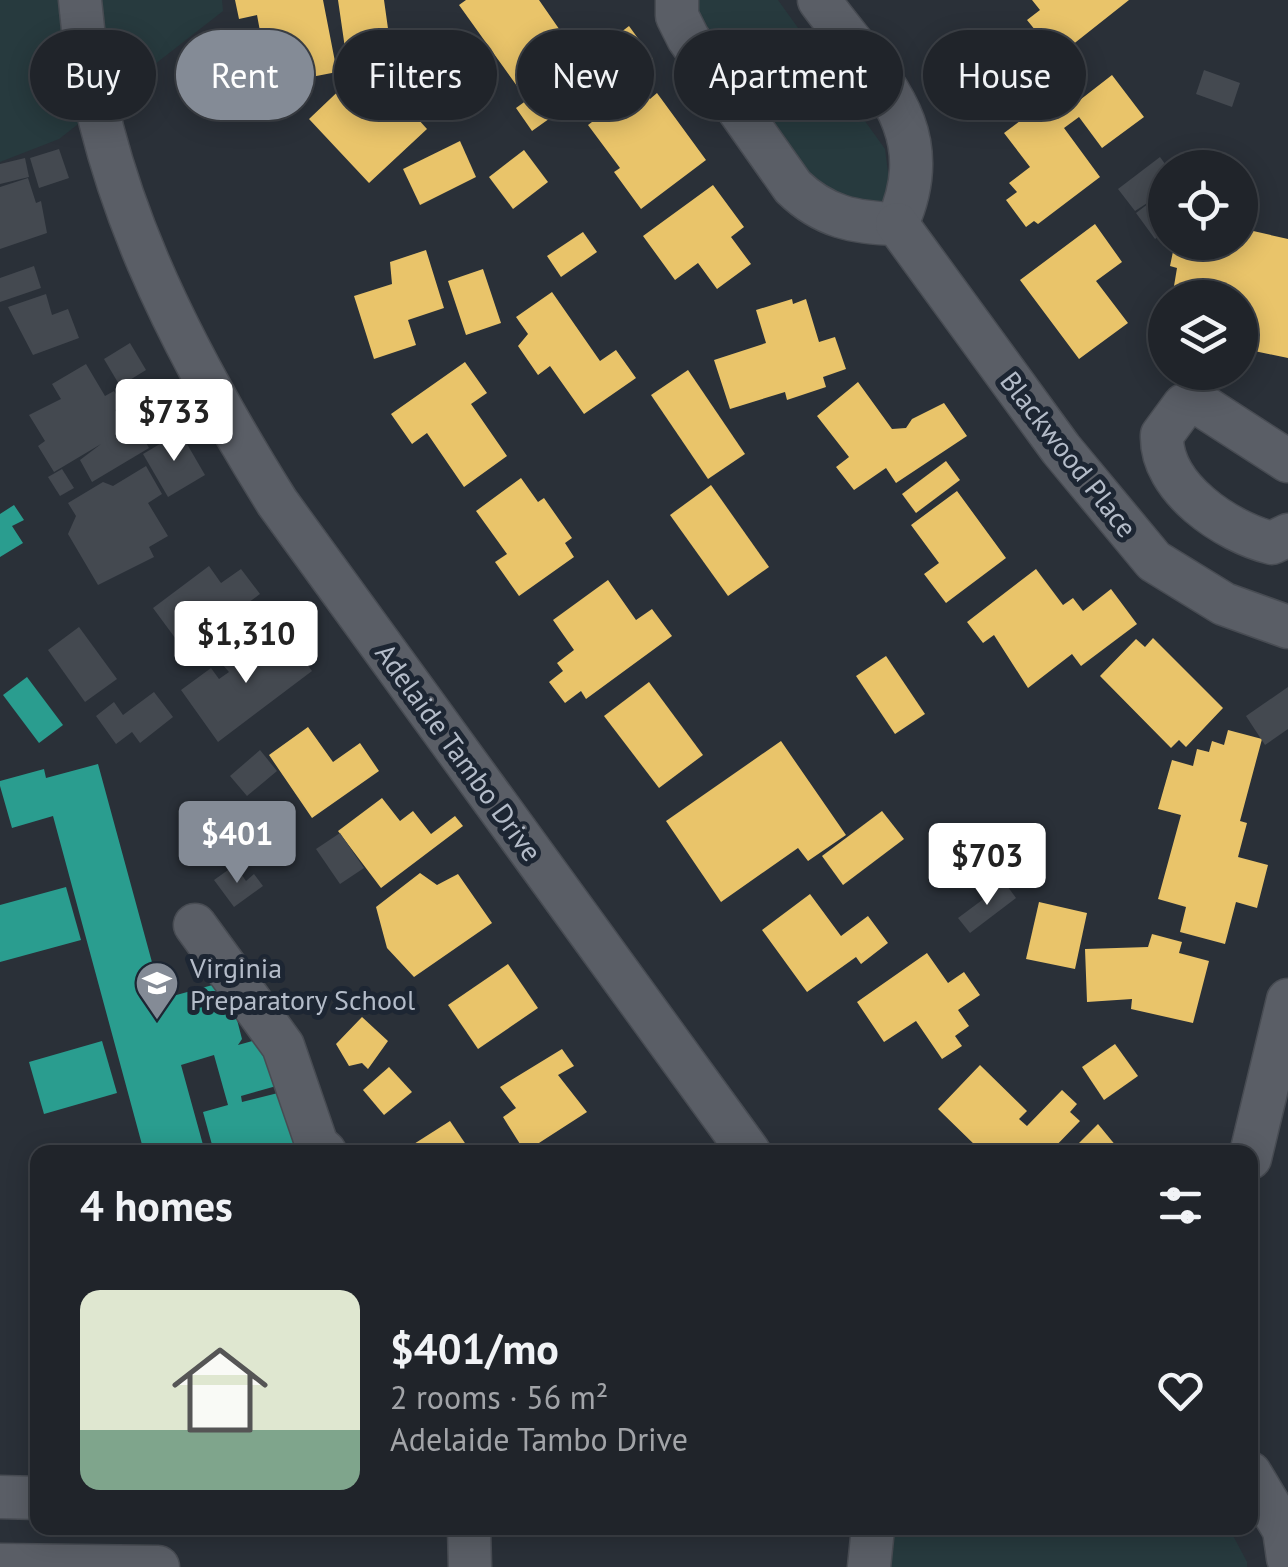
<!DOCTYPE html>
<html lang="en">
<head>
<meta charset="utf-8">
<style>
	:root { --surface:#20242a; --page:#2d3036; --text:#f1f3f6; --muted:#a2a4a8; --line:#3d4147; --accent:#848b96 }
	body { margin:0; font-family:"PT Sans",sans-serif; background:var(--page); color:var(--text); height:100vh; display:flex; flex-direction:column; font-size:38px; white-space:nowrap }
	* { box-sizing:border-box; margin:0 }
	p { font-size:32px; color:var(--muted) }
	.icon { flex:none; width:55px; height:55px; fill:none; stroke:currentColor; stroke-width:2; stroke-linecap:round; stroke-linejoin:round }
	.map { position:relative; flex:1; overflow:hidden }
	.drawer { position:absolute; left:30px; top:1145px; width:1228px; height:390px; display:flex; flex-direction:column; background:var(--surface); border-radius:20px; box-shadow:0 5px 25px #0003,0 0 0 2px var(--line) }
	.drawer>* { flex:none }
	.banner { position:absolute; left:30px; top:30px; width:1230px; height:90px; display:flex; gap:20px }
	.buttons { position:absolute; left:1148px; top:150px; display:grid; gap:20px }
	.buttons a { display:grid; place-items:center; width:110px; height:110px; border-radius:50%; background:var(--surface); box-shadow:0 5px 25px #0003,0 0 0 2px var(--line); font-size:50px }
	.price { position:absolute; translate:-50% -85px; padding:0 22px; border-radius:10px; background:#fff; color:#222; font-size:32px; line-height:65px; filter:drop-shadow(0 2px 5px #0008) }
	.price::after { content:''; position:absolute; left:50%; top:60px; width:30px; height:22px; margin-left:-15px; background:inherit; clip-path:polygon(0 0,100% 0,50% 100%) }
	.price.selected { background:var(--accent); color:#fff }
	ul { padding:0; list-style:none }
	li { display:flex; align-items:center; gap:30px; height:250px; padding:0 50px }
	li span { display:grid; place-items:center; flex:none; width:280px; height:200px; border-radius:20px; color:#555 }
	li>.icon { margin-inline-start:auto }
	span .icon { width:120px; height:120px; fill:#fffc; stroke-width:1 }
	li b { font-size:42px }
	h2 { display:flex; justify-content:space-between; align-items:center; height:120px; padding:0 50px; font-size:42px }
	.pill { padding:0 35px; border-radius:45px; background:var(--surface); box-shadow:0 5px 25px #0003,0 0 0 2px var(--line); font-size:35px; line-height:90px }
	.pill.selected { background:var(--accent); color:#fff }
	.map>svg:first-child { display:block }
	.green { fill:#273a3e }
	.homes { fill:#e9c46a }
	.schools { fill:#2a9d8f }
	.building { fill:#444950 }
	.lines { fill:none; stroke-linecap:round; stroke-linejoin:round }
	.minor-casing { stroke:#484c53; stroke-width:45 }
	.minor { stroke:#5a5e66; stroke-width:42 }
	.labels { text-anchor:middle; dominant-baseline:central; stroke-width:10; stroke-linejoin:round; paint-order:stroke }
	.street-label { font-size:28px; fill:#b4bcc9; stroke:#1d2633 }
	.poi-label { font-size:28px; fill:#b4bcc9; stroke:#1d2633; text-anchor:start }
</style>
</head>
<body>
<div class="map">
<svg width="1288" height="1567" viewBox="0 0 1288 1567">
	<rect width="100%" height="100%" fill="#2a3038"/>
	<g class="green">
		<path d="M0,0H222L223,11L59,139L0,162Z"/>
		<path d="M679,0H778L885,149L891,196L871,226L806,217Z"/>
		<path d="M877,1528H1229L1247,1562V1567H864Z"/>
	</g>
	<g class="homes">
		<path d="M235,0H323L337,72L270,85L257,15L239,19Z"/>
		<path d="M338,0H384L392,57L360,62L359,53L346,55Z"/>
		<path d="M466,0H539L582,62L629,26L653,59L607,93L593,74L598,84L532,131L516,108L527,100L459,5Z"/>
		<path d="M1032,0H1129L1057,57L1027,20L1040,10Z"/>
		<path d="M1112,75L1144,117L1102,148L1079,117L1064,128L1100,177L1038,224L1034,221L1026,227L1006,200L1017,192L1009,183L1030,167L1004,133L1064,88L1076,103Z"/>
		<path d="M366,76L391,103L398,97L427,129L369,183L309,119L350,80L356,87Z"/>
		<path d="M641,85L650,99L657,93L706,160L641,209L614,172L620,168L588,125Z"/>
		<path d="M460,141L476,177L420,205L403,169Z"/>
		<path d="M524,150L548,182L513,209L489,177Z"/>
		<path d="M713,185L744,227L731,237L751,264L717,289L698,263L675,280L643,236Z"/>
		<path d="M1095,224L1122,262L1096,281L1128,323L1079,359L1020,280Z"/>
		<path d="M1240,228L1288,239V358L1240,348V298H1192L1194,290L1174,286L1177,268L1170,266L1175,242H1240Z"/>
		<path d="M583,232L597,252L561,277L547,256Z"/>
		<path d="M426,250L444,308L408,320L416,345L374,359L354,296L392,284L390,262Z"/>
		<path d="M483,269L501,323L466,335L448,281Z"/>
		<path d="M552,292L600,361L616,350L636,378L584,414L550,366L538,375L518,346L528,334L516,317Z"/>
		<path d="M792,299L793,304L806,299L819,342L835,337L846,369L823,377L826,387L787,400L785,392L730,409L714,360L766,343L756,310Z"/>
		<path d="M465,362L487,393L471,404L507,456L464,487L427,433L412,444L391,414Z"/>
		<path d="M688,370L745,454L708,479L651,395Z"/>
		<path d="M858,382L892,429L906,428L912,419L944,403L967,436L896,483L886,468L854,490L836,467L849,457L817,416Z"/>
		<path d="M946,461L960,480L916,513L902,494Z"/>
		<path d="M521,478L538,502L544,498L572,538L565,543L574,557L519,596L495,562L507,554L476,511Z"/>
		<path d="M711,485L769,567L728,596L670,515Z"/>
		<path d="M957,491L1006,558L946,603L924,574L939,563L911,525Z"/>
		<path d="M1036,569L1063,605L1073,598L1083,611L1111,589L1137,624L1081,666L1072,654L1028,688L994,635L983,643L967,622Z"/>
		<path d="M608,580L636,620L652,609L672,636L586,699L581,691L565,703L549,682L563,671L557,663L574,650L553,620Z"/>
		<path d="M1153,638L1223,708L1186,747L1179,740L1171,748L1100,676L1136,639L1145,647Z"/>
		<path d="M886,656L925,714L895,734L856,676Z"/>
		<path d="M649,682L703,755L659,788L604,716Z"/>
		<path d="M308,727L333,762L360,743L379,771L312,818L269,755Z"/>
		<path d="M1228,730L1262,739L1240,821L1247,823L1238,857L1268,865L1257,908L1236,902L1225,944L1180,932L1186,907L1158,899L1181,815L1158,809L1172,760L1193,766L1197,749L1209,752L1212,741L1224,745Z"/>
		<path d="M781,741L846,835L808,861L798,848L721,902L666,821Z"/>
		<path d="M382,798L400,821L413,811L431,834L455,816L463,826L381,888L338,831Z"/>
		<path d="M882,811L904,839L843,885L822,856Z"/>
		<path d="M420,873L437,885L458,874L492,923L414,977L387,948L376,907Z"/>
		<path d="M810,894L841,936L868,916L888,943L861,964L856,957L807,992L762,930Z"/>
		<path d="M1039,902L1087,913L1075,969L1026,959Z"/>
		<path d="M1152,934L1182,942L1179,953L1209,961L1193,1023L1131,1009L1132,999L1087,1002L1085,949L1148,947Z"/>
		<path d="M927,953L948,983L964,972L980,995L958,1010L969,1026L955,1036L962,1046L942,1059L916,1021L884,1042L857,1002Z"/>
		<path d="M508,964L538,1008L478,1049L448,1005Z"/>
		<path d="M362,1017L388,1041L368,1069L362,1063L349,1066L336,1044Z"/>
		<path d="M1115,1044L1138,1076L1104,1100L1082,1067Z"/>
		<path d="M562,1049L574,1066L558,1075L587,1112L525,1152L503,1117L516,1108L500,1087Z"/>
		<path d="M980,1065L1027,1111L1019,1119L1027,1126L1062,1090L1077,1104L1070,1112L1080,1121L1050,1152H976L979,1149L938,1109Z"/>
		<path d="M389,1067L412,1092L384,1115L363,1090Z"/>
		<path d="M450,1121L471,1152H408L406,1149Z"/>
		<path d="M1098,1124L1121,1152H1070Z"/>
	</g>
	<g class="schools">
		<path d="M14,505L24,520L12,526L23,543L0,557V514Z"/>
		<path d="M27,677L63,725L39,743L3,695Z"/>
		<path d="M98,764L162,999L227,981L242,1039L238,1045L267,1037L280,1085L241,1096L242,1102L282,1092L297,1148L281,1152H214L203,1112L228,1105L214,1055L181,1065L205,1152H144L53,816L12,828L0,786V781L44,769L46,778Z"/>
		<path d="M66,887L81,940L0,962V905Z"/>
		<path d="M102,1041L117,1093L44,1114L29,1062Z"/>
	</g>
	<g class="building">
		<path d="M1204,70L1240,83L1232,107L1196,94Z"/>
		<path d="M59,149L69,178L39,188L30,158Z"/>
		<path d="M1160,157L1168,168L1165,232L1155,239L1136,213L1161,194L1135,211L1118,189Z"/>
		<path d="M25,158L29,177L0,184V164Z"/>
		<path d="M28,178L36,203L41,201L47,233L0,249V187Z"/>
		<path d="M34,266L41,288L0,302V278Z"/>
		<path d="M46,294L52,315L68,309L79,338L33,355L8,307Z"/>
		<path d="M130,343L146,370L120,386L104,359Z"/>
		<path d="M86,364L105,396L114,391L123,406L115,410L122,421L131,416L149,448L92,482L80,460L101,444L54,472L38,446L45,441L29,415L61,399L52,384Z"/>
		<path d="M180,432L205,475L168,497L143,454Z"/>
		<path d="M146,466L162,494L148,503L168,536L149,547L154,557L98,585L68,534L76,516L68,503L103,482L113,486Z"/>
		<path d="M62,469L74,488L60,496L48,477Z"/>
		<path d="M209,566L221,583L241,569L260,594L184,650L153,608Z"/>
		<path d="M79,627L117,679L85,702L48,650Z"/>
		<path d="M286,635L312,671L218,742L181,690L211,668L219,679L229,672L222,664L235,654L239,660Z"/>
		<path d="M1288,687V729L1265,745L1246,716Z"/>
		<path d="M154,692L173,717L140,743L132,732L116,744L96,716L114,702L123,715Z"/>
		<path d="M260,750L277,771L247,796L230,776Z"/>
		<path d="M340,833L364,868L340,884L316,849Z"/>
		<path d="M235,865L246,881L254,874L263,886L234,907L214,880Z"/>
		<path d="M1005,883L1016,898L970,933L958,918Z"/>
	</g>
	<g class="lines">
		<g class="minor-casing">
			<g id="minor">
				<path d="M80,0C95,184 181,348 277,502L749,1152"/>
				<path d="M677,0V16L688,38L793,187C824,217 855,223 897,224"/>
				<path d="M819,0C874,76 941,126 897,224"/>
				<path d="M897,224L1061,449L1154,561L1224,604L1288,627"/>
				<path d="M1288,461L1198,403L1184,405L1162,435C1160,488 1227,532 1272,543L1288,535"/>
				<path d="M195,925L283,1046L317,1145L325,1152"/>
				<path d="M1250,1158L1288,1000"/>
				<path d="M1250,1473L1284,1530L1288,1558"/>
				<path d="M0,1497L38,1498"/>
				<path d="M469,1528L470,1567"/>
				<path d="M0,1565L158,1567"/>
				<path d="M869,1567L873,1528"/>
			</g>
		</g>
		<use href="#minor" class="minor"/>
	</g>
	<defs>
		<g id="school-pin" transform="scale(2.25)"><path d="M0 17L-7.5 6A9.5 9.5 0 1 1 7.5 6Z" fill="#848b96" stroke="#1d2633"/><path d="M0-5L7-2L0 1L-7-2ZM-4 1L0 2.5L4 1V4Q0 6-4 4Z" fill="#fff"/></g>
	</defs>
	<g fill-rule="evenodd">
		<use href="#school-pin" x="157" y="983"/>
	</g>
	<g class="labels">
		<g class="street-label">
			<text transform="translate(1069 454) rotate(52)">Blackwood Place</text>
			<text transform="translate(459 752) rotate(54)">Adelaide Tambo Drive</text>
		</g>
		<g class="poi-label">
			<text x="190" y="967">Virginia<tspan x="190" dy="32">Preparatory School</tspan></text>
		</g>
	</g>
</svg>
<div class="buttons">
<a><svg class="icon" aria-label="locate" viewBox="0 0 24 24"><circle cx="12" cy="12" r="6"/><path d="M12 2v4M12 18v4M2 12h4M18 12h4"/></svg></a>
<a><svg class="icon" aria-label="layers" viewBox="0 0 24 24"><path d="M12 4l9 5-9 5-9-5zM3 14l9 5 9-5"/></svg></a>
</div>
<b class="price" style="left:174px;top:464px">$733</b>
<b class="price" style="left:246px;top:686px">$1,310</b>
<b class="price selected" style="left:237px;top:886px">$401</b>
<b class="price" style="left:987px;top:908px">$703</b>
<div class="banner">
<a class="pill">Buy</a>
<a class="pill selected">Rent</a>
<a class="pill">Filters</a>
<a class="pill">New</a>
<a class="pill">Apartment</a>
<a class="pill">House</a>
</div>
<section class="drawer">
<h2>4 homes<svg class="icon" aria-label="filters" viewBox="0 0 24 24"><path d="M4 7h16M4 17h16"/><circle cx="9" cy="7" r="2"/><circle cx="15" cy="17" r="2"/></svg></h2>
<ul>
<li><span style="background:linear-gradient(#dfe7d0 70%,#7fa58c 0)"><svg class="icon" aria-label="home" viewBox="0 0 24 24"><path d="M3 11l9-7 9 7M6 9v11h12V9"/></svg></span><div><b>$401/mo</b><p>2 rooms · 56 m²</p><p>Adelaide Tambo Drive</p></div><svg class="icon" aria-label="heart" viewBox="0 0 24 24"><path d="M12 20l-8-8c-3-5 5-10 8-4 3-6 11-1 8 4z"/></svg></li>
</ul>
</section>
</div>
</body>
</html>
